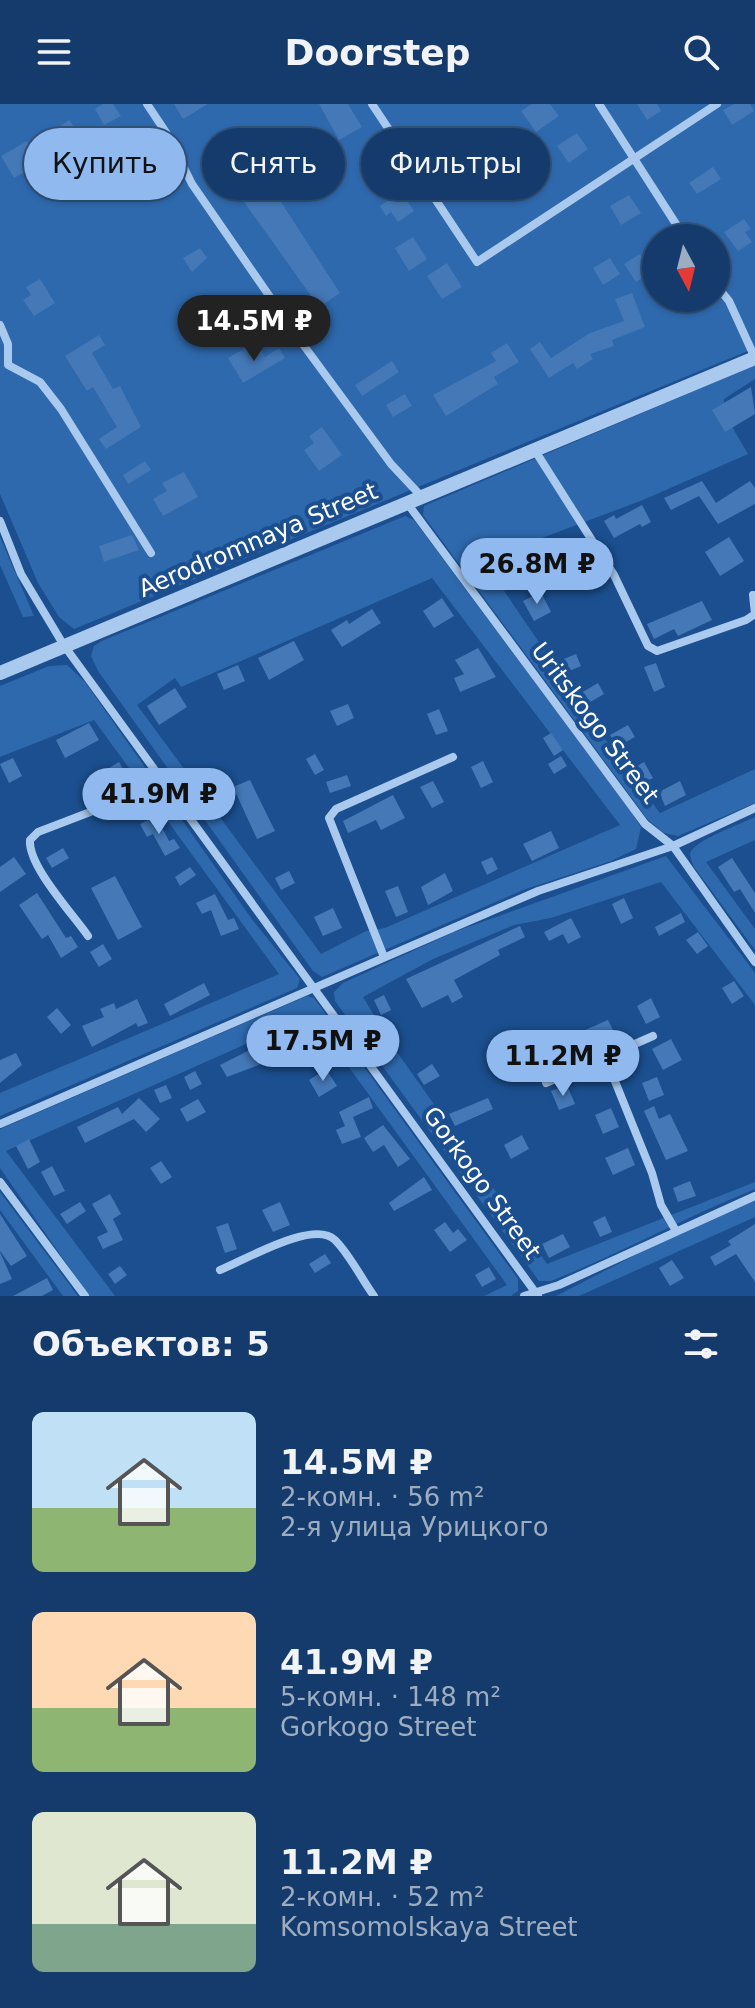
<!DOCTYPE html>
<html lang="ru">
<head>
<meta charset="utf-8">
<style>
	:root { --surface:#143b6b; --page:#214673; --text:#f1f3f6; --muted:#9dadc1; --line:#33557e; --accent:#90b9f0 }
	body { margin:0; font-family:"DejaVu Sans",sans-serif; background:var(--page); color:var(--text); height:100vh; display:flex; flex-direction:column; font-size:30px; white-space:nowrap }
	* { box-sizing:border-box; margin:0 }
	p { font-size:26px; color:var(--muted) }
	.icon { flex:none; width:44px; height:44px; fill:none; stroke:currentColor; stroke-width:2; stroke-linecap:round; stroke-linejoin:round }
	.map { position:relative; height:1192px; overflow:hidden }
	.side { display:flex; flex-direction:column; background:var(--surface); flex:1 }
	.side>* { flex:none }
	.top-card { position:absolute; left:24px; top:24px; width:708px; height:72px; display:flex; gap:16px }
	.needle { width:52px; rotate:173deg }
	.tools { position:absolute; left:642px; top:120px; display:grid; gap:16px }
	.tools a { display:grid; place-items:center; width:88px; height:88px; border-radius:50%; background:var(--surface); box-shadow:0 2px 6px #0004,0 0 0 2px var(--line); font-size:40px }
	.price { position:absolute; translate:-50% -68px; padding:0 18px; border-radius:28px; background:var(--accent); color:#111; font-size:26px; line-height:52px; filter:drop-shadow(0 2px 4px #0008) }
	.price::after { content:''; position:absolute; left:50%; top:48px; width:24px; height:18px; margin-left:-12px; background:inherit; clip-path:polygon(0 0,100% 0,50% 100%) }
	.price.on { background:#222; color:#fff }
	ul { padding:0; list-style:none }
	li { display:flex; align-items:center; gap:24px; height:200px; padding:0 32px }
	li span { display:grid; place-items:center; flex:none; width:224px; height:160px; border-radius:12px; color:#555 }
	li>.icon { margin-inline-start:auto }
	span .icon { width:96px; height:96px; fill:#fffc; stroke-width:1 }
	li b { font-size:34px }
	h2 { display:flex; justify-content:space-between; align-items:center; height:96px; padding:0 32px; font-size:34px }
	.chip { padding:0 28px; border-radius:36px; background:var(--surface); box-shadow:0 2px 6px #0004,0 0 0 2px var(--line); font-size:28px; line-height:72px }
	.chip.on { background:var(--accent); color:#111 }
	header { display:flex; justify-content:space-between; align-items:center; height:104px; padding:0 32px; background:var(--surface); font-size:36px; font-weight:700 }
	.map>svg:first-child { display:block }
	.green { fill:#2e69ad; fill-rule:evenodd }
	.building { fill:#4478b7 }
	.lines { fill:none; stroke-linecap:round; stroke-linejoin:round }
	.minor { stroke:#a9c9ee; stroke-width:8 }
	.tertiary { stroke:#a9c9ee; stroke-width:14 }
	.labels { text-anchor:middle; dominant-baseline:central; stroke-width:8; stroke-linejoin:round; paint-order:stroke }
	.street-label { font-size:24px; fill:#fff; stroke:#1b4f8f }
</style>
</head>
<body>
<header><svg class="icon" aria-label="menu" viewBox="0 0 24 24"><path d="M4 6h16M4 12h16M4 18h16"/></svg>Doorstep<svg class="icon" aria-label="search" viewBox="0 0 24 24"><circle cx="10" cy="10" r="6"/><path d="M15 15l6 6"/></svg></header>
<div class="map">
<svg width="755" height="1192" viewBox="0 0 755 1192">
	<rect width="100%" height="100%" fill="#1b4f8f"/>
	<g class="green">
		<path d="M0,0H755V244L74,525L59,513L38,479L0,390ZM656,134H716V194H656Z"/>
		<path d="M755,261V275L724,295V309L748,350L643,396L483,456L618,654L660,709L755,665V699L678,732L664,729L648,716L423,411L424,402Z"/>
		<path d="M405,412L414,416L630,706L641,723L636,745L611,757L523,786L322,873L313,867L98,567L91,552L94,542L104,536ZM432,474L620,721L385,824L366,827L321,850L137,601L175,574L181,583Z"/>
		<path d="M0,433L34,512L23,513L0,461Z"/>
		<path d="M67,561L85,578L251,814L300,875L297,884L0,1012V989L279,870L94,616L0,653V582L49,562Z"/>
		<path d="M755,713V736L706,758L755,825V846L694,763C693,761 690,752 690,750C692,737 743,719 755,713Z"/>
		<path d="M666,752L755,869V901L661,778L551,814L514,821L433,855L363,893L392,941L547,1160L755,1078V1085C686,1113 621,1149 551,1177H539L335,897L334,888L343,879L454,828Z"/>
		<path d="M307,892L314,894L518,1175V1187L511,1192H484L507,1181L311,911L6,1047L115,1192H89L0,1064V1025Z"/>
		<path d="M0,1088L78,1192H63L0,1106Z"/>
		<path d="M755,1097V1113L579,1192H556L680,1128Z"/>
	</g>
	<g class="building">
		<path d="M103,0H113L121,12L104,21L95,5Z"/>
		<path d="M174,0H208L183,15Z"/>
		<path d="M319,0H348L362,23L339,36Z"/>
		<path d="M532,0H550L559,12L536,28L521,7Z"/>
		<path d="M637,0H657L661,7L647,16Z"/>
		<path d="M734,0H750L754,7L732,21L723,6Z"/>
		<path d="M69,16L89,43L65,61L45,33Z"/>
		<path d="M465,22L472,34L429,62L422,51Z"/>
		<path d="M577,29L588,45L569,59L557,42Z"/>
		<path d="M27,37L41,59L14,74L1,52Z"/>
		<path d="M254,46L275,78L270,81L340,189L319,203L222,67Z"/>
		<path d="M713,63L721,75L697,90L689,79Z"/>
		<path d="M401,88L414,107L398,118L391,108L386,112L380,102Z"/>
		<path d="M629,91L641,109L621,121L610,102Z"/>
		<path d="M744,115L751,125L745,128L752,138L738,147L724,128Z"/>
		<path d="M413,133L427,155L409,167L395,144Z"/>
		<path d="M200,144L207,154L192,168L183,154Z"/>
		<path d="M640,150L651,168L636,178L624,160Z"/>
		<path d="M610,154L620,170L603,181L593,164Z"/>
		<path d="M447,159L462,183L442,195L427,172Z"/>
		<path d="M40,175L55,199L34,212L23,196L31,191L26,183Z"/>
		<path d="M632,189L645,223L612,236L614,242L590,250L593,255L577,265L573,259L549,274L530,245L540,238L551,254L590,229L624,217L615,195Z"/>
		<path d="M99,231L105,241L92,249L113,285L120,282L141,323L106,345L99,335L117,323L93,283L87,287L65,252Z"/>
		<path d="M507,239L519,258L494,273L498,280L446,312L433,291L496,257L491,249Z"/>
		<path d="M245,244L250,251L260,245L265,253L279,244L285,254L243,279L228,254Z"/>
		<path d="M392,257L399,268L362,292L355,281Z"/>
		<path d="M751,283L755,310L725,328L712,306Z"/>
		<path d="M405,290L412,302L393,313L386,301Z"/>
		<path d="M322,323L342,351L319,367L304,346L314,339L309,332Z"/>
		<path d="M145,357L151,366L128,380L123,371Z"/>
		<path d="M184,368L198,393L163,412L153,395L167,387L162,379Z"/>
		<path d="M702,377L716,399L750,377L755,384V400L718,420L699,392L671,406L664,394Z"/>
		<path d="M642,401L651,418L642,423L640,420L614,434L604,417L614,411L616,415Z"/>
		<path d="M132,431L139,446L104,458L99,442Z"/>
		<path d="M729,433L744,457L720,472L705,448Z"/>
		<path d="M516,460L522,472L505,481L499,469Z"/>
		<path d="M541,488L551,508L534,517L523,497Z"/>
		<path d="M442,494L454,512L434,524L423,507Z"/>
		<path d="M702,497L712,516L678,532L674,525L654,535L647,520Z"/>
		<path d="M372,505L381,519L342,543L331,526L347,516L349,520Z"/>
		<path d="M294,537L304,556L269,576L258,554Z"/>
		<path d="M478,544L496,573L460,588L454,574L464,570L455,556Z"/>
		<path d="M576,550L581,562L565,569L559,557Z"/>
		<path d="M656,559L665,583L654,588L644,563Z"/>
		<path d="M238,561L245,577L224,586L217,570Z"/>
		<path d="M598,579L604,590L587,600L581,589Z"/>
		<path d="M175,584L187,603L159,621L147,602Z"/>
		<path d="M348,600L354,614L337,622L330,607Z"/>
		<path d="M439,605L448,627L436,631L427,610Z"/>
		<path d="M89,619L99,636L65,654L56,636Z"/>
		<path d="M628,621L635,633L617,643L610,631Z"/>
		<path d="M551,629L563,646L554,652L543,634Z"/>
		<path d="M315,650L324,666L315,671L306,655Z"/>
		<path d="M561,652L567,662L554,670L548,660Z"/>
		<path d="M13,654L22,672L9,679L0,660Z"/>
		<path d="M483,657L493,678L481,684L471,663Z"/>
		<path d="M119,658L127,672L108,684L99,670Z"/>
		<path d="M644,658L653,674L641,680L632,665Z"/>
		<path d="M218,667L224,680L209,688L202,675Z"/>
		<path d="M347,671L351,682L330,689L326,678Z"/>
		<path d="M250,676L275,727L257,735L233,683Z"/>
		<path d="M433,677L444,698L432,704L420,683Z"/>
		<path d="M680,677L686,691L665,702L659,688Z"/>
		<path d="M393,691L405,714L381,726L376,716L348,729L343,717Z"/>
		<path d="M156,712L169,737L174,735L180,744L165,752L153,730L147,733L140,720Z"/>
		<path d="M551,727L559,744L532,757L523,740Z"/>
		<path d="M63,744L69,754L52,764L46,754Z"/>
		<path d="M14,753L26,770L0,788V763Z"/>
		<path d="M492,753L498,765L487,771L481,758Z"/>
		<path d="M732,754L755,789V809L740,785L734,788L718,763Z"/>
		<path d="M190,763L196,771L180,782L175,773Z"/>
		<path d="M289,767L295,779L281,786L275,774Z"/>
		<path d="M445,769L453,787L428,801L421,783Z"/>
		<path d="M115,772L142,823L118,836L91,784Z"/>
		<path d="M398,782L408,808L396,813L385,787Z"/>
		<path d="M37,789L66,834L71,832L78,843L61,854L48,831L42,835L19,801Z"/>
		<path d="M215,790L228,816L234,814L239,825L221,832L211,806L202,810L196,799Z"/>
		<path d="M624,794L633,814L621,820L612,800Z"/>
		<path d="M333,804L342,824L323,832L314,813Z"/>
		<path d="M681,809L685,818L659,832L655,823Z"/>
		<path d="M571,814L581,833L568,840L563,830L549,837L544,828Z"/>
		<path d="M520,822L525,833L498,846L500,851L454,876L463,893L452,899L448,891L422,904L406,875Z"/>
		<path d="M698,828L708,842L697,850L686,836Z"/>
		<path d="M103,840L112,855L99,863L90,848Z"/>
		<path d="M734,877L744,892L732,900L722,884Z"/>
		<path d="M204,879L210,891L170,912L164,900Z"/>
		<path d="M384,891L391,906L381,911L374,896Z"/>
		<path d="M651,894L660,913L646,920L637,902Z"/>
		<path d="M137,895L148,919L138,923L136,919L92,943L82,922L104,913L100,905L114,899L116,905Z"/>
		<path d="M57,904L71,921L61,930L47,913Z"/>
		<path d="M608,916L615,930L576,947L569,933Z"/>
		<path d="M275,933L285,951L227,973L220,961Z"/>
		<path d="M671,935L682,956L663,966L652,945Z"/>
		<path d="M551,944L558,960L521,973L514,957L524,952L526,956Z"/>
		<path d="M16,949L22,961L0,979V956Z"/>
		<path d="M432,960L440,972L424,981L417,970Z"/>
		<path d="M326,965L337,982L319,993L309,976Z"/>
		<path d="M195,967L202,980L190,986L184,973Z"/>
		<path d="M657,973L664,991L649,997L642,979Z"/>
		<path d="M166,981L172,994L160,999L154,986Z"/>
		<path d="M567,981L575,1000L559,1006L551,987Z"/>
		<path d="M369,993L373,1004L353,1013L361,1033L342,1040L336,1026L345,1022L339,1008Z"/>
		<path d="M139,994L160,1015L146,1028L134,1015L85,1039L77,1023L118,1003L122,1010Z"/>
		<path d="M488,994L493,1005L455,1022L449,1010Z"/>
		<path d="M198,995L206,1008L187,1018L180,1005Z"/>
		<path d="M654,1002L659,1015L670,1010L688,1047L666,1056L644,1007Z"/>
		<path d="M611,1004L619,1023L603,1030L595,1011Z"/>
		<path d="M383,1021L410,1055L398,1063L384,1041L373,1048L364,1034Z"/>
		<path d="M522,1031L529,1045L511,1055L504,1041Z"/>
		<path d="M29,1035L40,1058L28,1065L16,1042Z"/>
		<path d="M628,1044L635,1061L613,1071L605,1054Z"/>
		<path d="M161,1057L172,1073L161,1080L150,1064Z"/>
		<path d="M52,1062L65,1087L54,1092L41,1068Z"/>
		<path d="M424,1073L432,1086L394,1107L389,1099Z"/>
		<path d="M690,1077L696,1092L678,1098L673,1084Z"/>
		<path d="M110,1090L121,1110L113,1115L123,1136L103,1145L97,1133L108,1128L92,1100Z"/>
		<path d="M80,1098L86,1107L67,1120L60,1110Z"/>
		<path d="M280,1098L290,1121L273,1128L262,1106Z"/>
		<path d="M0,1110L27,1152L11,1162L0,1147Z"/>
		<path d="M605,1112L612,1128L600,1133L593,1118Z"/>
		<path d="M445,1118L453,1129L458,1125L467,1136L450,1148L434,1126Z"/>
		<path d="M228,1119L237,1145L225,1149L216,1123Z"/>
		<path d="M755,1120V1178L736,1150L715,1162L710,1153L731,1141L728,1137Z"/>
		<path d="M563,1130L570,1143L549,1154L542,1140Z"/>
		<path d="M0,1148L12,1175L0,1180Z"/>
		<path d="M325,1150L331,1159L315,1169L309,1160Z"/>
		<path d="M672,1156L684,1174L670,1182L659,1164Z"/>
		<path d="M120,1162L127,1171L115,1180L108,1170Z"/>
		<path d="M489,1163L496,1175L482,1183L475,1171Z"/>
		<path d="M47,1174L53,1186L42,1192H13Z"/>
	</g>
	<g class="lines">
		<g class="minor">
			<path d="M147,0L167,30L192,80L299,235L391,360L421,392"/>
			<path d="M372,0L477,158L717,0"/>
			<path d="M599,0L685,134"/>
			<path d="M716,181L729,197L755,254"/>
			<path d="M0,221L8,240V261L40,278L61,305L151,449"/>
			<path d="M534,345L614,471L648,542L657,547L746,516L755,510L753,491"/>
			<path d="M407,399L645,720L673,742L755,858"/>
			<path d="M0,417L21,470L63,540L538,1192"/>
			<path d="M88,832C72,809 28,762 30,736L38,728L166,679"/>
			<path d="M384,853L329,714L336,705L453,653"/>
			<path d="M606,955L652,1069L661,1101L676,1127"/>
			<path d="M546,979L653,932"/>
			<path d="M0,1020L538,787L673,742L755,704"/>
			<path d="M0,1078L85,1192"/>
			<path d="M220,1166C245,1156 314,1115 335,1136C350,1151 361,1174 374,1192"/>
			<path d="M524,1192L559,1181L755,1092"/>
		</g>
		<path class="tertiary" d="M0,569L755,254"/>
	</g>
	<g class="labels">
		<g class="street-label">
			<text transform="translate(258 436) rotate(-23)">Aerodromnaya Street</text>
			<text transform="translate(595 619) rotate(53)">Uritskogo Street</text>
			<text transform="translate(482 1079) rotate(54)">Gorkogo Street</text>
		</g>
	</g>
</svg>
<div class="tools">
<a><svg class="needle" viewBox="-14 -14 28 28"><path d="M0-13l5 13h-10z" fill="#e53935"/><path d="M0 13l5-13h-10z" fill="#9dadc1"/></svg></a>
</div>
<b class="price on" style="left:254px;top:259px">14.5M ₽</b>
<b class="price" style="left:537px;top:502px">26.8M ₽</b>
<b class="price" style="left:159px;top:732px">41.9M ₽</b>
<b class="price" style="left:323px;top:979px">17.5M ₽</b>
<b class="price" style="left:563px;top:994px">11.2M ₽</b>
<div class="top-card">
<a class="chip on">Купить</a>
<a class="chip">Снять</a>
<a class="chip">Фильтры</a>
</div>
</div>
<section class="side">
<h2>Объектов: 5<svg class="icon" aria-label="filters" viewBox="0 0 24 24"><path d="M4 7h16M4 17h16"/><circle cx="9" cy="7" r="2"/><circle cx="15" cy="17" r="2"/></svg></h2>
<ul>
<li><span style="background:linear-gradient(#bfe0f5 60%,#8fb573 0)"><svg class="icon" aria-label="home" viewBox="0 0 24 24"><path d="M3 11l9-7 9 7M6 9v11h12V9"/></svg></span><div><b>14.5M ₽</b><p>2-комн. · 56 m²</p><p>2-я улица Урицкого</p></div></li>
<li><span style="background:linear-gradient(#ffd9b3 60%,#8fb573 0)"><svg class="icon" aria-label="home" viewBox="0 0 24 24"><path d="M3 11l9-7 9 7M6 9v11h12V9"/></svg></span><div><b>41.9M ₽</b><p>5-комн. · 148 m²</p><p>Gorkogo Street</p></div></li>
<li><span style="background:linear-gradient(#dfe7d0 70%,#7fa58c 0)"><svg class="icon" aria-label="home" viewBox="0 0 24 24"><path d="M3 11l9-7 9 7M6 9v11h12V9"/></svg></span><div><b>11.2M ₽</b><p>2-комн. · 52 m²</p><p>Komsomolskaya Street</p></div></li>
</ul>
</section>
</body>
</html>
